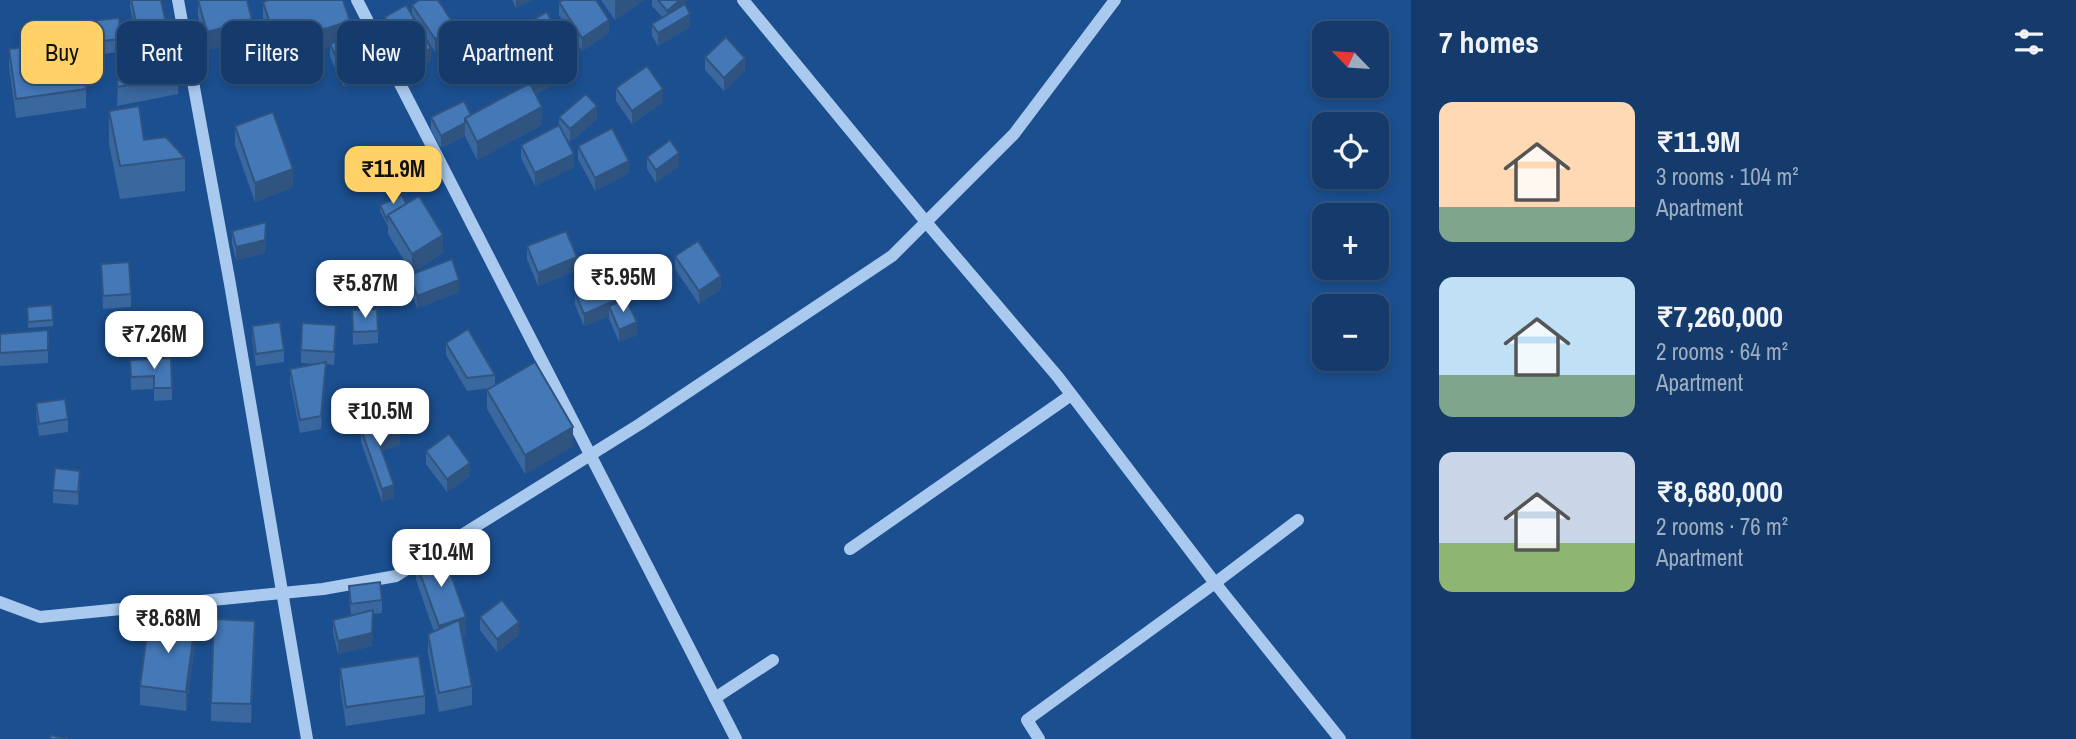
<!DOCTYPE html>
<html lang="en">
<head>
<meta charset="utf-8">
<style>
	:root { --surface:#143b6b; --page:#214673; --text:#f1f3f6; --muted:#9dadc1; --line:#33557e; --accent:#ffd166 }
	body { margin:0; font-family:"Archivo Narrow",sans-serif; background:var(--page); color:var(--text); height:100vh; display:flex; flex-direction:column; font-size:26px; white-space:nowrap }
	* { box-sizing:border-box; margin:0 }
	p { font-size:23px; color:var(--muted) }
	.icon { flex:none; width:38px; height:38px; fill:none; stroke:currentColor; stroke-width:2; stroke-linecap:round; stroke-linejoin:round }
	.map { position:relative; flex:1; overflow:hidden }
	.drawer { display:flex; flex-direction:column; background:var(--surface); width:665px }
	.drawer>* { flex:none }
	.hud { position:absolute; left:21px; top:21px; width:665px; height:63px; display:flex; gap:14px }
	.needle { width:46px; rotate:295deg }
	.buttons { position:absolute; left:1312px; top:21px; display:grid; gap:14px }
	.buttons a { display:grid; place-items:center; width:77px; height:77px; border-radius:14px; background:var(--surface); box-shadow:0 4px 10px #0003,0 0 0 2px var(--line); font-size:35px }
	.price { position:absolute; translate:-50% -60px; padding:0 16px; border-radius:14px; background:#fff; color:#222; font-size:23px; line-height:46px; filter:drop-shadow(0 2px 4px #0008) }
	.price::after { content:''; position:absolute; left:50%; top:42px; width:21px; height:16px; margin-left:-10px; background:inherit; clip-path:polygon(0 0,100% 0,50% 100%) }
	.price.current { background:var(--accent); color:#111 }
	ul { padding:0; list-style:none }
	li { display:flex; align-items:center; gap:21px; height:175px; padding:0 28px }
	li span { display:grid; place-items:center; flex:none; width:196px; height:140px; border-radius:14px; color:#555 }
	li>.icon { margin-inline-start:auto }
	span .icon { width:84px; height:84px; fill:#fffc; stroke-width:1 }
	li b { font-size:30px }
	h2 { display:flex; justify-content:space-between; align-items:center; height:84px; padding:0 28px; font-size:30px }
	.tag { padding:0 24px; border-radius:14px; background:var(--surface); box-shadow:0 4px 10px #0003,0 0 0 2px var(--line); font-size:24px; line-height:63px }
	.tag.current { background:var(--accent); color:#111 }
	main { display:flex; flex:1; min-height:0 }
	.map>svg:first-child { display:block }
	.lines { fill:none; stroke-linecap:round; stroke-linejoin:round }
	.minor { stroke:#a9c9ee; stroke-width:12 }
	.wall { fill:#3a679d }
	.shaded-wall { fill:#305480 }
	.building { fill:#4478b7; stroke:#305480; stroke-width:2 }
</style>
</head>
<body>
<main>
<div class="map">
<svg width="1411" height="739" viewBox="0 0 1411 739">
	<rect width="100%" height="100%" fill="#1b4f8f"/>
	<g class="lines">
		<g class="minor">
			<path d="M178,0L230,284L307,739"/>
			<path d="M357,0L736,739"/>
			<path d="M743,0L926,222L1058,377L1215,583L1340,739"/>
			<path d="M850,549L1071,395"/>
			<path d="M0,602L40,617L323,589L396,576L640,424L892,256L1014,134L1115,0"/>
			<path d="M715,698L773,660"/>
			<path d="M1039,739L1027,720L1215,583L1298,520"/>
		</g>
	</g>
	<g class="wall">
		<path d="M130,0H161L178,75V94L117,106L119,52L93,55L90,34V21L121,39V43L137,40L130,7Z"/>
		<path d="M198,0H247L252,39L207,50L198,16Z"/>
		<path d="M512,0H532L516,8Z"/>
		<path d="M601,0H644L615,20Z"/>
		<path d="M652,0H686V7L690,27L658,46L652,36V24L662,17L652,6Z"/>
		<path d="M263,2L350,38L362,78L344,87L330,57V46L277,63L263,20Z"/>
		<path d="M559,2L609,33L582,51L559,15Z"/>
		<path d="M412,5L455,38L435,52L418,26L431,61L410,74L385,30V17L412,16Z"/>
		<path d="M508,34L570,75L536,94L542,125L477,160L465,136L441,148L431,130V117L471,115L526,85L508,53Z"/>
		<path d="M9,49L86,89V108L16,118L9,67Z"/>
		<path d="M705,57L745,71L724,91L705,70Z"/>
		<path d="M616,88L663,102L632,124L616,101Z"/>
		<path d="M109,111L144,140L185,158V191L120,199L109,144Z"/>
		<path d="M559,117L597,119L570,142L565,136L574,167L535,186L521,158V145L559,125Z"/>
		<path d="M235,126L293,187L255,202L235,145Z"/>
		<path d="M578,146L629,173L595,191L578,159Z"/>
		<path d="M647,157L679,166L656,183L647,169Z"/>
		<path d="M406,204L443,253L412,273L388,234V227L380,211V205Z"/>
		<path d="M232,231L266,235L265,253L236,260L232,243Z"/>
		<path d="M527,246L577,270L538,286L527,259Z"/>
		<path d="M675,256L721,289L699,304L675,269Z"/>
		<path d="M101,264L131,294V307L103,309Z"/>
		<path d="M410,275L459,292L417,308L410,288Z"/>
		<path d="M575,293L614,305L637,335L619,342L609,319V316L584,326L575,305Z"/>
		<path d="M27,307L53,320V326L28,328Z"/>
		<path d="M352,310L378,331V343L353,345Z"/>
		<path d="M252,326L284,350V362L256,366L252,339Z"/>
		<path d="M48,330V363L0,366V334Z"/>
		<path d="M336,338L334,365L326,364L321,429L300,433L290,382V369L316,364L301,363V350Z"/>
		<path d="M446,343L495,375V386L573,446L525,474L487,409V390L491,388L467,391L446,355Z"/>
		<path d="M130,360L172,388V400L154,401V389L131,390Z"/>
		<path d="M36,403L68,419V432L39,436L36,416Z"/>
		<path d="M361,429L400,445L382,451L394,498L382,502L361,442Z"/>
		<path d="M426,451L470,476L447,492L426,464Z"/>
		<path d="M80,484L78,505L53,503V490Z"/>
		<path d="M416,562L466,636L463,637L472,686V705L439,712L428,653V634L434,632L416,580Z"/>
		<path d="M349,586L382,600V613L373,614L372,646L338,654L333,633V620L351,616L349,599Z"/>
		<path d="M480,617L519,635L497,652L480,630Z"/>
		<path d="M255,640L251,723L211,721V703Z"/>
		<path d="M195,643L186,711L140,705V686Z"/>
		<path d="M340,668L425,696V714L346,726L340,686Z"/>
	</g>
	<g class="shaded-wall">
		<path d="M516,0H532L516,8Z"/>
		<path d="M617,0H644L615,20V1Z"/>
		<path d="M680,0H686V7L667,24V11Z"/>
		<path d="M690,14V27L658,46V33Z"/>
		<path d="M252,20V39L207,50V32Z"/>
		<path d="M609,20V33L582,51V38Z"/>
		<path d="M350,21V40L330,44V46L277,63V44Z"/>
		<path d="M455,26V38L435,52V39Z"/>
		<path d="M431,48V61L410,74V61Z"/>
		<path d="M570,56V75L532,96V77Z"/>
		<path d="M745,58V71L724,91V78Z"/>
		<path d="M362,65V78L344,87V74Z"/>
		<path d="M663,89V102L632,124V111Z"/>
		<path d="M597,106V119L570,142V129Z"/>
		<path d="M542,107V125L477,160V142Z"/>
		<path d="M465,123V136L441,148V136Z"/>
		<path d="M679,153V166L656,183V170Z"/>
		<path d="M574,154V167L535,186V173Z"/>
		<path d="M629,161V173L595,191V178Z"/>
		<path d="M293,169V187L255,202V183Z"/>
		<path d="M266,222L265,253L236,260V247Z"/>
		<path d="M443,235V253L412,273V254Z"/>
		<path d="M577,257V270L538,286V273Z"/>
		<path d="M721,276V289L699,304V291Z"/>
		<path d="M459,280V292L417,308V296Z"/>
		<path d="M614,301V314L609,306V316L584,326V314Z"/>
		<path d="M637,322V335L619,342V330Z"/>
		<path d="M326,362V375L321,429V416Z"/>
		<path d="M573,427V446L525,474V455Z"/>
		<path d="M400,432V445L378,452V440Z"/>
		<path d="M470,463V476L447,492V479Z"/>
		<path d="M80,471V484L78,505V492Z"/>
		<path d="M394,485V498L382,502V489Z"/>
		<path d="M373,610L372,646L338,654V641Z"/>
		<path d="M466,617V636L439,645V626Z"/>
		<path d="M255,621V640L251,723V704Z"/>
		<path d="M519,622V635L497,652V639Z"/>
		<path d="M195,624V643L186,711V692Z"/>
	</g>
	<g class="building">
		<path d="M131,0H161L168,33L140,39Z"/>
		<path d="M198,0H247L252,20L207,32Z"/>
		<path d="M268,0H343L350,21L277,44L263,2Z"/>
		<path d="M419,0H438L455,26L435,39L412,5Z"/>
		<path d="M563,0H596L609,20L582,38L559,2Z"/>
		<path d="M658,0H680L667,11Z"/>
		<path d="M685,4L690,14L658,33L652,24Z"/>
		<path d="M406,5L431,48L410,61L385,17Z"/>
		<path d="M547,12L570,56L532,77L508,34Z"/>
		<path d="M119,18L121,39L93,42L90,21Z"/>
		<path d="M170,33L178,75L117,87L120,43Z"/>
		<path d="M348,36L362,65L344,74L330,44Z"/>
		<path d="M726,37L745,58L724,78L705,57Z"/>
		<path d="M79,39L86,89L16,99L9,49Z"/>
		<path d="M647,66L663,89L632,111L616,88Z"/>
		<path d="M530,83L542,107L477,142L465,118Z"/>
		<path d="M586,94L597,106L570,129L559,117Z"/>
		<path d="M464,101L471,115L465,118V123L441,136L431,117Z"/>
		<path d="M139,106L144,140L166,137L185,158L120,166L109,111Z"/>
		<path d="M273,112L293,169L255,183L235,126Z"/>
		<path d="M559,125L574,154L535,173L521,145Z"/>
		<path d="M612,128L629,161L595,178L578,146Z"/>
		<path d="M670,140L679,153L656,170L647,157Z"/>
		<path d="M402,195L406,204L388,215L387,220L380,205Z"/>
		<path d="M419,196L443,235L412,254L388,215Z"/>
		<path d="M266,222L265,240L236,247L232,231Z"/>
		<path d="M566,231L577,257L538,273L527,246Z"/>
		<path d="M698,241L721,276L699,291L675,256Z"/>
		<path d="M452,259L459,280L417,296L410,275Z"/>
		<path d="M129,262L131,294L103,296L101,264Z"/>
		<path d="M605,280L614,301L584,314L575,293Z"/>
		<path d="M626,299L637,322L619,330L609,306Z"/>
		<path d="M52,305L53,320L28,322L27,307Z"/>
		<path d="M377,309L378,331L353,332L352,310Z"/>
		<path d="M280,322L284,350L256,354L252,326Z"/>
		<path d="M302,323L336,325L334,352L301,350Z"/>
		<path d="M468,329L495,375L467,378L446,343Z"/>
		<path d="M48,330V350L0,353V334Z"/>
		<path d="M171,358L172,388H154V376L131,377L130,360Z"/>
		<path d="M326,362L321,416L300,420L290,369Z"/>
		<path d="M535,362L573,427L525,455L487,390Z"/>
		<path d="M65,399L68,419L39,424L36,403Z"/>
		<path d="M395,418L400,432L378,440L394,485L382,489L361,429Z"/>
		<path d="M449,434L470,463L447,479L426,451Z"/>
		<path d="M55,468L80,471L78,492L53,490Z"/>
		<path d="M443,553L466,617L439,626L416,562Z"/>
		<path d="M380,582L382,600L351,604L349,586Z"/>
		<path d="M502,600L519,622L497,639L480,617Z"/>
		<path d="M373,610L372,633L338,641L333,620Z"/>
		<path d="M149,618L195,624L186,692L140,686Z"/>
		<path d="M214,619L255,621L251,704L211,703Z"/>
		<path d="M459,620L472,686L439,693L428,634Z"/>
		<path d="M419,656L425,696L346,707L340,668Z"/>
		<path d="M51,735L68,739H50Z"/>
	</g>
</svg>
<div class="buttons">
<a><svg class="needle" viewBox="-14 -14 28 28"><path d="M0-13l5 13h-10z" fill="#e53935"/><path d="M0 13l5-13h-10z" fill="#9dadc1"/></svg></a>
<a><svg class="icon" aria-label="locate" viewBox="0 0 24 24"><circle cx="12" cy="12" r="6"/><path d="M12 2v4M12 18v4M2 12h4M18 12h4"/></svg></a>
<a>+</a>
<a>−</a>
</div>
<b class="price current" style="left:393px;top:206px">₹11.9M</b>
<b class="price" style="left:623px;top:314px">₹5.95M</b>
<b class="price" style="left:365px;top:320px">₹5.87M</b>
<b class="price" style="left:154px;top:371px">₹7.26M</b>
<b class="price" style="left:380px;top:448px">₹10.5M</b>
<b class="price" style="left:441px;top:589px">₹10.4M</b>
<b class="price" style="left:168px;top:655px">₹8.68M</b>
<div class="hud">
<a class="tag current">Buy</a>
<a class="tag">Rent</a>
<a class="tag">Filters</a>
<a class="tag">New</a>
<a class="tag">Apartment</a>
</div>
</div>
<section class="drawer">
<h2>7 homes<svg class="icon" aria-label="filters" viewBox="0 0 24 24"><path d="M4 7h16M4 17h16"/><circle cx="9" cy="7" r="2"/><circle cx="15" cy="17" r="2"/></svg></h2>
<ul>
<li><span style="background:linear-gradient(#ffd9b3 75%,#7fa58c 0)"><svg class="icon" aria-label="home" viewBox="0 0 24 24"><path d="M3 11l9-7 9 7M6 9v11h12V9"/></svg></span><div><b>₹11.9M</b><p>3 rooms · 104 m²</p><p>Apartment</p></div></li>
<li><span style="background:linear-gradient(#bfe0f5 70%,#7fa58c 0)"><svg class="icon" aria-label="home" viewBox="0 0 24 24"><path d="M3 11l9-7 9 7M6 9v11h12V9"/></svg></span><div><b>₹7,260,000</b><p>2 rooms · 64 m²</p><p>Apartment</p></div></li>
<li><span style="background:linear-gradient(#c9d6e8 65%,#8fb573 0)"><svg class="icon" aria-label="home" viewBox="0 0 24 24"><path d="M3 11l9-7 9 7M6 9v11h12V9"/></svg></span><div><b>₹8,680,000</b><p>2 rooms · 76 m²</p><p>Apartment</p></div></li>
</ul>
</section>
</main>
</body>
</html>
